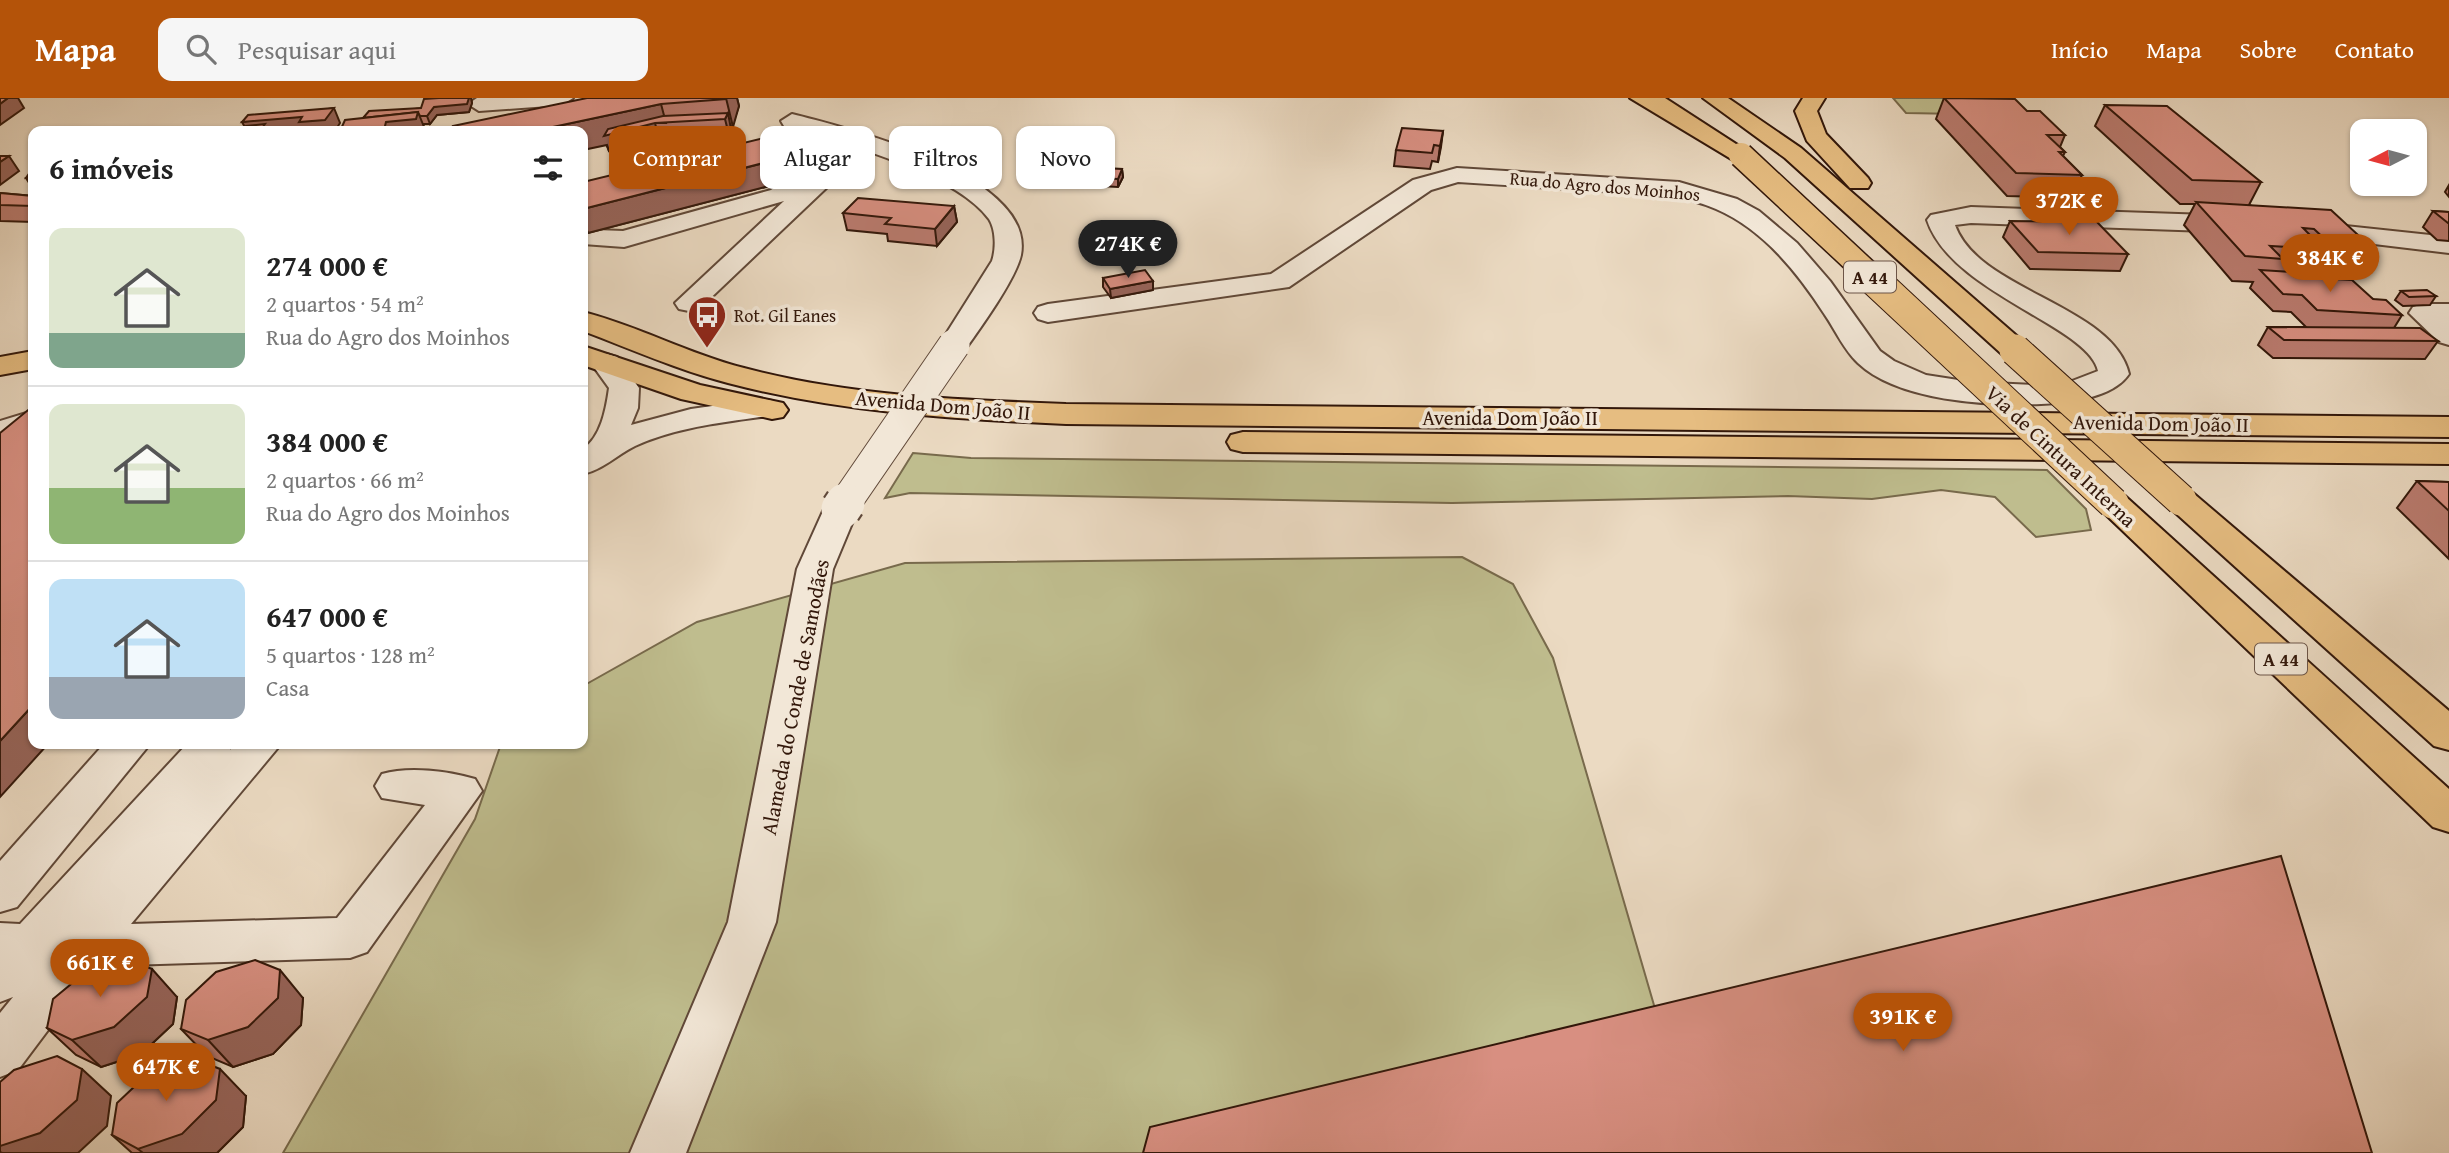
<!DOCTYPE html>
<html lang="pt">
<head>
<meta charset="utf-8">
<style>
	:root { --surface:#fff; --page:#f6f6f6; --text:#222; --muted:#767676; --line:#e0e0e0; --accent:#b45309 }
	body { margin:0; font-family:"Gentium Book Plus",serif; background:var(--page); color:var(--text); height:100vh; display:flex; flex-direction:column; font-size:26px; white-space:nowrap }
	* { box-sizing:border-box; margin:0 }
	p { font-size:23px; color:var(--muted) }
	.icon { flex:none; width:38px; height:38px; fill:none; stroke:currentColor; stroke-width:2; stroke-linecap:round; stroke-linejoin:round }
	.map { position:relative; flex:1; overflow:hidden }
	.panel { position:absolute; left:28px; top:28px; width:560px; height:623px; display:flex; flex-direction:column; background:var(--surface); border-radius:14px; box-shadow:0 2px 5px #0004 }
	.panel>* { flex:none }
	.banner { position:absolute; left:609px; top:28px; width:665px; height:63px; display:flex; gap:14px }
	.needle { width:46px; rotate:264deg }
	.fabs { position:absolute; left:2350px; top:21px; display:grid; gap:14px }
	.fabs a { display:grid; place-items:center; width:77px; height:77px; border-radius:14px; background:var(--surface); box-shadow:0 2px 5px #0004; font-size:35px }
	.price { position:absolute; translate:-50% -60px; padding:0 16px; border-radius:24px; background:var(--accent); color:#fff; font-size:23px; line-height:46px; filter:drop-shadow(0 2px 4px #0008) }
	.price::after { content:''; position:absolute; left:50%; top:42px; width:21px; height:16px; margin-left:-10px; background:inherit; clip-path:polygon(0 0,100% 0,50% 100%) }
	.price.on { background:#222; color:#fff }
	ul { padding:0; list-style:none }
	li { display:flex; align-items:center; gap:21px; height:175px; padding:0 21px }
	li+li { border-top:2px solid var(--line) }
	li span { display:grid; place-items:center; flex:none; width:196px; height:140px; border-radius:14px; color:#555 }
	li>.icon { margin-inline-start:auto }
	span .icon { width:84px; height:84px; fill:#fffc; stroke-width:1 }
	li b { font-size:30px }
	h2 { display:flex; justify-content:space-between; align-items:center; height:84px; padding:0 21px; font-size:30px }
	.chip { padding:0 24px; border-radius:14px; background:var(--surface); box-shadow:0 2px 5px #0004; font-size:24px; line-height:63px }
	.chip.on { background:var(--accent); color:#fff }
	header { display:flex; align-items:center; gap:42px; box-sizing:border-box; height:98px; padding:0 35px; background:var(--accent); color:#fff }
	header strong { font-size:33px }
	nav { display:flex; gap:38px; margin-inline-start:auto; font-size:24px }
	.search { width:490px; height:63px; background:var(--page); display:flex; align-items:center; gap:18px; box-sizing:border-box; padding:0 24px; border-radius:14px; color:var(--muted); font-size:26px }
	.map>svg:first-child { display:block }
	.green { fill:#bfbd8e; stroke:#786a4c; stroke-width:2 }
	.lines { fill:none; stroke-linecap:round; stroke-linejoin:round }
	.minor-casing { stroke:#604838; stroke-width:4 }
	.major-casing { stroke:#32170a; stroke-width:4 }
	.highway-casing { stroke:#32170a; stroke-width:4 }
	.minor { fill:#f2e7d7; fill-rule:evenodd }
	.major { fill:#e6bd81; fill-rule:evenodd }
	.highway { fill:#e6bd81; fill-rule:evenodd }
	.minor-bridge-far1-casing { stroke:#604838; stroke-width:33; stroke-linecap:butt }
	.minor-bridge-casing { stroke:#604838; stroke-width:43; stroke-linecap:butt }
	.highway-bridge-far1-casing { stroke:#32170a; stroke-width:27; stroke-linecap:butt }
	.highway-bridge-casing { stroke:#32170a; stroke-width:33; stroke-linecap:butt }
	.minor-bridge-far1 { stroke:#f2e7d7; stroke-width:31 }
	.minor-bridge { stroke:#f2e7d7; stroke-width:39 }
	.highway-bridge-far1 { stroke:#e6bd81; stroke-width:24 }
	.highway-bridge { stroke:#e6bd81; stroke-width:31 }
	.wall { fill:#ba7b6f; stroke:#32170a; stroke-width:2 }
	.shaded-wall { fill:#97645a; stroke:#32170a; stroke-width:2 }
	.building { fill:#d88f81; stroke:#32170a; stroke-width:2 }
	.labels { text-anchor:middle; dominant-baseline:central; stroke-width:7; stroke-linejoin:round; paint-order:stroke }
	.far-street-label { font-size:18px; fill:#32170a; stroke:#f2e7d7 }
	.far-poi-label { font-size:18px; fill:#32170a; stroke:#f2e7d7; text-anchor:start }
	.shield { fill:#f2e7d7; stroke:#6c5548; stroke-width:2 }
	.shield-label { font-size:19px; font-weight:bold; fill:#32170a }
	.street-label { font-size:21px; fill:#32170a; stroke:#f2e7d7 }
</style>
</head>
<body>
<header>
<strong>Mapa</strong>
<div class="search"><svg class="icon" aria-label="search" viewBox="0 0 24 24"><circle cx="10" cy="10" r="6"/><path d="M15 15l6 6"/></svg>Pesquisar aqui</div>
<nav><a>Início</a><a>Mapa</a><a>Sobre</a><a>Contato</a></nav>
</header>
<div class="map">
<svg width="2449" height="1055" viewBox="0 0 2449 1055">
	<rect width="100%" height="100%" fill="#ebdac2"/>
	<filter id="stains"><feTurbulence type="fractalNoise" baseFrequency=".00286" numOctaves="4"/><feColorMatrix values="0 0 0 0 .2 0 0 0 0 .09 0 0 0 0 .02 0 0 0 .5 -.17"/></filter>
	<radialGradient id="worn" r=".72"><stop offset=".6" stop-color="#630" stop-opacity="0"/><stop offset="1" stop-color="#630" stop-opacity=".3"/></radialGradient>
	<g class="green">
		<path d="M1893,0H1995L2012,17L1906,15Z"/>
		<path d="M913,355L971,360L2047,372L2086,411L2091,432L2036,439L1995,399L1941,392L1872,401L1788,398L1452,405L910,395L885,400Z"/>
		<path d="M1462,459L1513,486L1553,560L1697,1055H283L475,721L501,646H583V588L697,524L905,465Z"/>
	</g>
	<g class="lines">
		<g class="minor-casing">
			<g id="minor">
				<path d="M477,0H573L562,7L479,13L468,6Z"/>
				<path d="M792,16C848,30 1036,77 1021,157C1016,181 979,232 964,253L954,256L944,253L939,247L992,163C996,151 996,132 989,121C956,75 838,43 784,28L781,23Z"/>
				<path d="M759,45L806,47L841,76L699,211L689,213L679,211L675,205L784,103L624,149L583,146V126L596,132L623,133L771,92L793,76H814L792,59L751,57L747,52L751,47Z"/>
				<path d="M1457,70L1679,84L1737,101L1759,113L1797,145L1830,183L1880,253L1894,263L1926,277L1971,284L2034,287L2072,283L2098,273C2089,228 1951,195 1927,122L1931,117L1971,109L2237,118L2246,121L2250,126L2246,131L2237,134L1971,125L1955,127C1978,193 2113,207 2129,276C2113,300 2068,305 2041,306C1988,308 1898,303 1858,265C1844,252 1836,233 1825,217C1798,175 1763,131 1716,111C1680,95 1640,96 1601,93C1554,90 1506,87 1458,84L1431,92L1289,189L1048,224L1038,221L1034,215L1038,209L1048,206L1271,176L1413,82Z"/>
				<path d="M2308,124L2449,139V155L2299,137L2295,132L2299,127Z"/>
				<path d="M2423,206H2449V247L2439,244L2409,215L2413,209Z"/>
				<path d="M606,256L617,259L639,290L638,310L631,327L691,311L761,301L772,303L777,310L772,317L761,319C718,325 674,330 635,348C617,357 602,372 583,376V351C601,339 606,311 609,290L591,265L595,259Z"/>
				<path d="M33,313V334L0,344V323Z"/>
				<path d="M841,400L853,404L858,411L833,471L776,824L686,1055H630L728,824L797,471L824,411L829,404Z"/>
				<path d="M104,646H150L17,809L0,814V763Z"/>
				<path d="M187,646H233L230,652L235,646H281L131,826L337,820L425,707L382,700L375,688L382,676C409,668 448,673 475,681L482,693L367,854L350,860L96,868L18,972L0,979V915L13,899L0,904V825L20,826Z"/>
			</g>
		</g>
		<g class="major-casing">
			<g id="major">
				<path d="M583,214C638,228 689,256 744,270C849,298 958,302 1066,306L2449,319V339L1066,326C952,321 839,314 728,285C678,272 631,251 583,233Z"/>
				<path d="M583,248L700,287L783,305L788,312L783,319L772,321L681,301L583,267Z"/>
				<path d="M33,253V271L0,277V259Z"/>
				<path d="M1243,334L2449,346V366L1243,354L1231,351L1227,344L1231,337Z"/>
			</g>
		</g>
		<g class="highway-casing">
			<g id="highway">
				<path d="M1630,0H1665L1753,57L1749,62H1733Z"/>
				<path d="M1703,0H1728L1801,50L2026,246L2030,252L2026,258L2015,261L2004,258L1785,60Z"/>
				<path d="M1803,0H1825L1817,13L1826,36L1868,80L1871,85L1868,90H1850L1807,43L1795,13Z"/>
				<path d="M2181,392L2193,395L2449,613V652L2434,648L2169,409L2164,402L2169,395Z"/>
				<path d="M2113,395L2125,398L2449,691V734L2433,729L2101,412L2096,405L2101,398Z"/>
			</g>
		</g>
		<use href="#minor" class="minor"/>
		<use href="#major" class="major"/>
		<use href="#highway" class="highway"/>
		<g class="minor-bridge-far1-casing">
			<path id="minor-bridge-far1" d="M844,407L954,247"/>
		</g>
		<g class="minor-bridge-casing">
			<path id="minor-bridge" d="M841,411L845,405"/>
		</g>
		<g class="highway-bridge-far1-casing">
			<path id="highway-bridge-far1" d="M1741,57L1873,180"/>
		</g>
		<g class="highway-bridge-casing">
			<g id="highway-bridge">
				<path d="M1871,179L2113,405"/>
				<path d="M2015,252L2181,402"/>
			</g>
		</g>
		<use href="#minor-bridge-far1" class="minor-bridge-far1"/>
		<use href="#minor-bridge" class="minor-bridge"/>
		<use href="#highway-bridge-far1" class="highway-bridge-far1"/>
		<use href="#highway-bridge" class="highway-bridge"/>
	</g>
	<g class="wall">
		<path d="M439,0H471L472,5L469,14L437,17L430,26H423L424,29L363,20L421,10Z"/>
		<path d="M587,0H737L739,8L729,37L659,41L609,53Z"/>
		<path d="M1944,0L2065,37L2060,49L2065,54L2063,58L2082,77L2072,100L2007,98L1936,21Z"/>
		<path d="M2105,7L2261,84L2249,107L2370,148L2355,173L2315,170L2314,169L2310,175L2290,174L2295,179L2373,201L2402,217L2394,230L2438,243L2425,261L2273,260L2258,247L2268,229H2306L2291,214L2273,213L2250,190L2253,184L2232,183L2184,127L2195,106H2180L2095,28Z"/>
		<path d="M1443,33L1438,64L1432,63L1430,71L1394,68L1396,52Z"/>
		<path d="M795,57L800,80L588,135L583,130V84Z"/>
		<path d="M1122,71L1123,79L1118,89L1062,86L1061,78Z"/>
		<path d="M2449,87V99L2445,94Z"/>
		<path d="M0,95L33,98V124L0,123Z"/>
		<path d="M954,108L957,124L937,148L888,143L887,136L847,132L843,115Z"/>
		<path d="M2433,113L2449,114V143L2437,142L2423,129Z"/>
		<path d="M2010,123L2128,156L2120,173L2030,171L2003,139Z"/>
		<path d="M1103,180L1153,192L1111,200L1103,189Z"/>
		<path d="M2401,193L2436,198L2430,207L2403,208L2395,202Z"/>
		<path d="M2417,383L2449,384V461L2397,410Z"/>
		<path d="M177,899L173,926L141,956L101,969L76,957L47,930Z"/>
		<path d="M303,900L301,927L273,956L233,969L207,958L181,931Z"/>
		<path d="M246,998L243,1029L217,1055H132L112,1037Z"/>
	</g>
	<g class="shaded-wall">
		<path d="M8,0H18L24,10L0,27V6Z"/>
		<path d="M469,0H471L472,5L469,14L437,17L430,26L427,18L434,9Z"/>
		<path d="M726,0H737L739,8L733,29Z"/>
		<path d="M661,6L666,25H655L659,41L609,53L607,47L583,52V33H534Z"/>
		<path d="M334,10L340,25L335,33H247L242,24Z"/>
		<path d="M418,14L424,29L423,33H373L386,24Z"/>
		<path d="M728,15L731,31L729,37L725,21Z"/>
		<path d="M1443,33L1441,49L1438,64L1440,48Z"/>
		<path d="M795,57L800,80L588,135L583,121V111Z"/>
		<path d="M9,58L19,73L0,87V64Z"/>
		<path d="M1122,71L1123,79L1118,89V81Z"/>
		<path d="M33,79V91L26,80Z"/>
		<path d="M954,108L957,124L937,148L935,131Z"/>
		<path d="M1153,183V192L1111,200L1110,191Z"/>
		<path d="M33,607V646H48L0,699V643Z"/>
		<path d="M152,871L177,899L173,926L141,956L101,969L72,942Z"/>
		<path d="M280,872L303,900L301,927L273,956L233,969L208,942Z"/>
		<path d="M82,971L111,998L107,1028L78,1055H2L0,1054V1048Z"/>
		<path d="M220,971L246,998L243,1029L217,1055H143L138,1051Z"/>
	</g>
	<g class="building">
		<path d="M0,0H8L0,6Z"/>
		<path d="M439,0H469L467,6L434,9L427,18H420L418,14L363,20L369,13L421,10L424,1Z"/>
		<path d="M587,0H726V1L661,6L534,33H455L453,28Z"/>
		<path d="M1944,0L2015,1L2027,13H2040L2065,37H2047L2065,54H2059L2082,77L2016,75Z"/>
		<path d="M2105,7L2167,8L2261,84L2192,82Z"/>
		<path d="M334,10L325,22L299,24L302,19L242,24L248,17Z"/>
		<path d="M418,14L416,21L386,24L384,32L373,33H340L345,22Z"/>
		<path d="M728,15L725,21L655,25L604,38L608,31L663,18Z"/>
		<path d="M265,26L260,33H242L246,28Z"/>
		<path d="M1402,30L1443,33L1440,48L1434,47L1432,55L1396,52Z"/>
		<path d="M772,38L795,57L583,111V84Z"/>
		<path d="M0,58H9L0,64Z"/>
		<path d="M1067,68L1122,71L1118,81L1061,78Z"/>
		<path d="M33,70V79L26,80Z"/>
		<path d="M0,95L33,98V108L0,107Z"/>
		<path d="M858,100L954,108L935,131L885,126L891,120L843,115Z"/>
		<path d="M2196,104L2331,112L2370,148L2330,146L2314,131L2303,130L2324,151L2270,148L2283,161L2245,158Z"/>
		<path d="M2433,113L2449,114V125H2448Z"/>
		<path d="M2010,123L2097,124L2128,156L2038,154Z"/>
		<path d="M1145,172L1153,183L1110,191L1103,180Z"/>
		<path d="M2260,172L2290,174L2295,179L2352,182L2373,201L2386,202L2402,217L2317,212L2302,197L2283,196Z"/>
		<path d="M2427,192L2436,198L2409,199L2401,193Z"/>
		<path d="M2268,229L2420,230L2438,243L2284,242Z"/>
		<path d="M33,308V607L0,643V335Z"/>
		<path d="M2417,383L2449,384V413Z"/>
		<path d="M2281,758L2372,1055H1143L1150,1029Z"/>
		<path d="M127,861L152,871L147,899L114,929L72,942L47,930L53,901L87,873Z"/>
		<path d="M255,862L280,872L278,900L248,929L208,942L181,931L186,902L216,874Z"/>
		<path d="M57,958L82,971L77,1002L40,1035L0,1048V984L14,972Z"/>
		<path d="M193,960L220,971L216,1002L182,1036L138,1051L112,1037L117,1005L151,973Z"/>
	</g>
	<defs>
		<g id="bus-pin" transform="scale(2.0125)"><path d="M0 17L-7.5 6A9.5 9.5 0 1 1 7.5 6Z" fill="#8f2418" stroke="#f2e7d7"/><path d="M-5-6H5V4H4V6H2V4H-2V6H-4V4H-5ZM-3.5-4V0h7V-4ZM-3.5 1.2v1.5H-2V1.2ZM2 1.2v1.5H3.5V1.2Z" fill="#fff"/></g>
	</defs>
	<g fill-rule="evenodd">
		<use href="#bus-pin" x="707" y="217"/>
	</g>
	<g class="labels">
		<g class="far-street-label">
			<text transform="translate(1605 88) rotate(5)">Rua do Agro dos Moinhos</text>
		</g>
		<g class="far-poi-label">
			<text x="734" y="217">Rot. Gil Eanes</text>
		</g>
		<g class="shield">
			<rect x="1844" y="163.5" width="52" height="31" rx="5"/>
			<rect x="2255" y="545.5" width="52" height="31" rx="5"/>
		</g>
		<g class="shield-label">
			<text x="1870" y="179">A 44</text>
			<text x="2281" y="561">A 44</text>
		</g>
		<g class="street-label">
			<text transform="translate(943 307) rotate(5)">Avenida Dom João II</text>
			<text x="1510" y="319">Avenida Dom João II</text>
			<text transform="translate(2161 325) rotate(1)">Avenida Dom João II</text>
			<text transform="translate(2061 358) rotate(43)">Via de Cintura Interna</text>
			<text transform="translate(795 599) rotate(-79)">Alameda do Conde de Samodães</text>
		</g>
	</g>
	<rect width="100%" height="100%" filter="url(#stains)"/>
	<rect width="100%" height="100%" fill="url(#worn)"/>
</svg>
<div class="fabs">
<a><svg class="needle" viewBox="-14 -14 28 28"><path d="M0-13l5 13h-10z" fill="#e53935"/><path d="M0 13l5-13h-10z" fill="#767676"/></svg></a>
</div>
<b class="price" style="left:2069px;top:139px">372K €</b>
<b class="price on" style="left:1128px;top:182px">274K €</b>
<b class="price" style="left:2330px;top:196px">384K €</b>
<b class="price" style="left:100px;top:901px">661K €</b>
<b class="price" style="left:1903px;top:955px">391K €</b>
<b class="price" style="left:166px;top:1005px">647K €</b>
<div class="banner">
<a class="chip on">Comprar</a>
<a class="chip">Alugar</a>
<a class="chip">Filtros</a>
<a class="chip">Novo</a>
</div>
<section class="panel">
<h2>6 imóveis<svg class="icon" aria-label="filters" viewBox="0 0 24 24"><path d="M4 7h16M4 17h16"/><circle cx="9" cy="7" r="2"/><circle cx="15" cy="17" r="2"/></svg></h2>
<ul>
<li><span style="background:linear-gradient(#dfe7d0 75%,#7fa58c 0)"><svg class="icon" aria-label="home" viewBox="0 0 24 24"><path d="M3 11l9-7 9 7M6 9v11h12V9"/></svg></span><div><b>274 000 €</b><p>2 quartos · 54 m²</p><p>Rua do Agro dos Moinhos</p></div></li>
<li><span style="background:linear-gradient(#dfe7d0 60%,#8fb573 0)"><svg class="icon" aria-label="home" viewBox="0 0 24 24"><path d="M3 11l9-7 9 7M6 9v11h12V9"/></svg></span><div><b>384 000 €</b><p>2 quartos · 66 m²</p><p>Rua do Agro dos Moinhos</p></div></li>
<li><span style="background:linear-gradient(#bfe0f5 70%,#9aa5b1 0)"><svg class="icon" aria-label="home" viewBox="0 0 24 24"><path d="M3 11l9-7 9 7M6 9v11h12V9"/></svg></span><div><b>647 000 €</b><p>5 quartos · 128 m²</p><p>Casa</p></div></li>
</ul>
</section>
</div>
</body>
</html>
